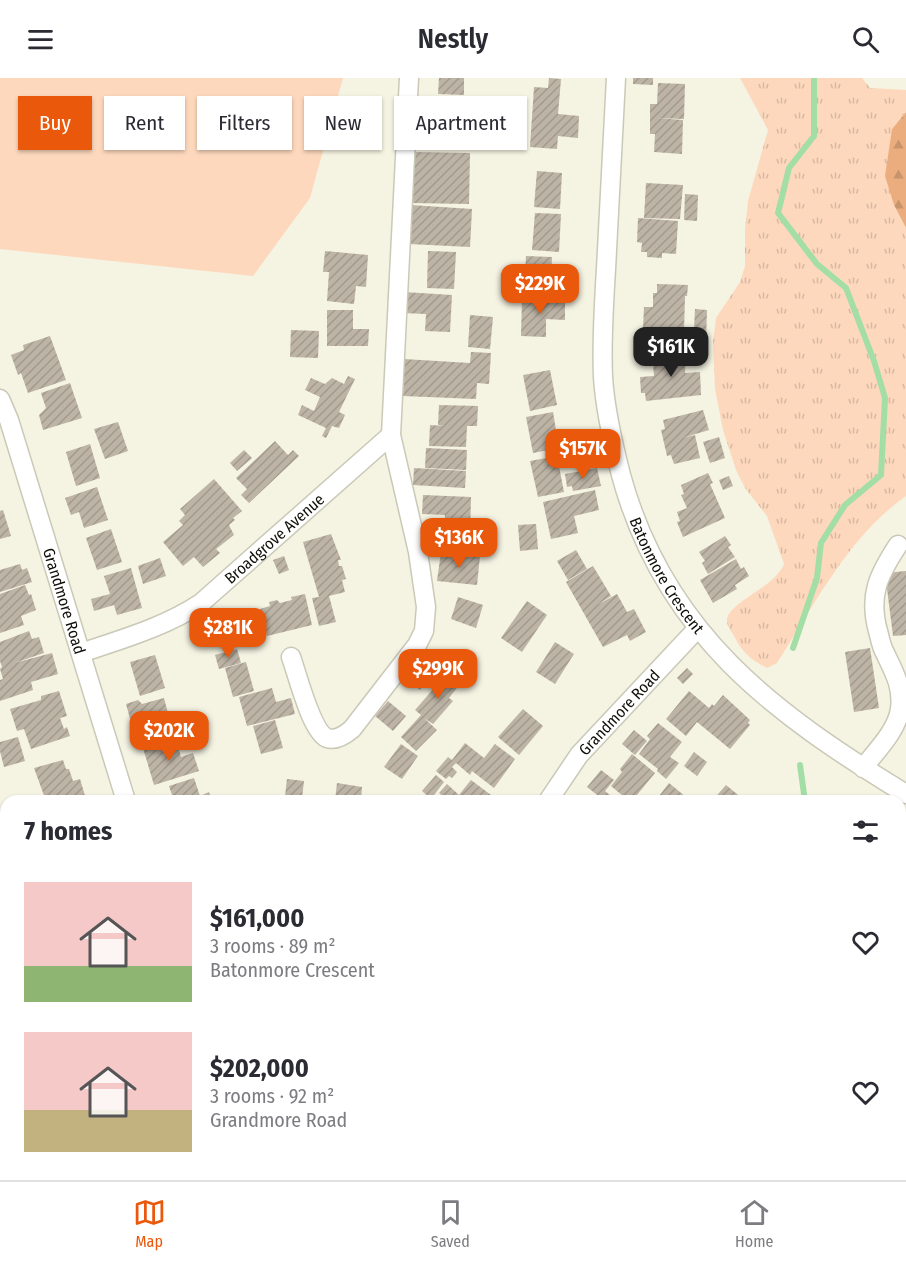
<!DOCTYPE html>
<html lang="en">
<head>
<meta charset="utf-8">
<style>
	:root { --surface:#fff; --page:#f7f7f7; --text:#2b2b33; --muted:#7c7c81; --line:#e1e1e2; --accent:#ea580c }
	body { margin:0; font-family:"Fira Sans Condensed",sans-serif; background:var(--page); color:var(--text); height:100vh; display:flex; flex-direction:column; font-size:22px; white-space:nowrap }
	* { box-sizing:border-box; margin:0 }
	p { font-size:20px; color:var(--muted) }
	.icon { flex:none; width:33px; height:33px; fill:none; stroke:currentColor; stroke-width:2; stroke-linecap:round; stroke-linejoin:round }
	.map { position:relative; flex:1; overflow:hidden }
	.panel { position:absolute; left:0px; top:717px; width:906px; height:386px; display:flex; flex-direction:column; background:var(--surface); border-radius:18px 18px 0 0; box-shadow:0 2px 4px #0004 }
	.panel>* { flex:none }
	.banner { position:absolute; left:18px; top:18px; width:600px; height:54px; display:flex; gap:12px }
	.price { position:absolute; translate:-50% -51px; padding:0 14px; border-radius:12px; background:var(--accent); color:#fff; font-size:20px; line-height:39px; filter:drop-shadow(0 2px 3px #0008) }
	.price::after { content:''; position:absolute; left:50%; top:36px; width:18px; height:14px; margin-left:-9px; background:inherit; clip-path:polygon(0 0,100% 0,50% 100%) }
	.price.active { background:#222; color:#fff }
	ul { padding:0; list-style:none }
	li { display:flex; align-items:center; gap:18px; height:150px; padding:0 24px }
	li span { display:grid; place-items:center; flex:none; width:168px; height:120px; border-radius:0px; color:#555 }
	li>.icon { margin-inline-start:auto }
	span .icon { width:72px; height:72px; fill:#fffc; stroke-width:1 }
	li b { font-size:26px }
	h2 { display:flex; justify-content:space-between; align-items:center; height:72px; padding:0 24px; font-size:26px }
	.pill { padding:0 21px; border-radius:0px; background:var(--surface); box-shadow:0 2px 4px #0004; font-size:21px; line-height:54px }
	.pill.active { background:var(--accent); color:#fff }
	header { display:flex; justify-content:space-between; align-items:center; height:78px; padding:0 24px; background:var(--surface); font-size:27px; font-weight:600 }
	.tabs { display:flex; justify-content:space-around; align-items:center; height:84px; border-top:2px solid var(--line); background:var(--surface); font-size:16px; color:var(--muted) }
	.tabs a { display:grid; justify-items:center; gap:3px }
	.tabs .active { color:var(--accent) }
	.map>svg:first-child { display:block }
	.built { fill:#eae7cf }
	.grass { fill:url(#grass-tufts) }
	.forest { fill:url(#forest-firs) }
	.park { fill:#fdd8bd }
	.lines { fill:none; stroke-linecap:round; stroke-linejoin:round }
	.stream { stroke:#a4dea7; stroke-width:6 }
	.building { fill:url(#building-hatch) }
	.street-casing { stroke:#cac9b8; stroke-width:21 }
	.street { stroke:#fff; stroke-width:18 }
	.labels { text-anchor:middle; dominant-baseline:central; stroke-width:4.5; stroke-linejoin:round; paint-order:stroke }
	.street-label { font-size:16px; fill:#100f09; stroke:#fff }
</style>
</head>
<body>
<header><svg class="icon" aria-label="menu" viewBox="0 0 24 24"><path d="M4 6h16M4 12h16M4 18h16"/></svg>Nestly<svg class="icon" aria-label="search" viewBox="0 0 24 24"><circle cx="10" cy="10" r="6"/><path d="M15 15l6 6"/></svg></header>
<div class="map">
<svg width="906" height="1102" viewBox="0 0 906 1102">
	<defs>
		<pattern id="grass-tufts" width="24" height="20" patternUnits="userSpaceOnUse" patternTransform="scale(1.5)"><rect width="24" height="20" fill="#fdd8bd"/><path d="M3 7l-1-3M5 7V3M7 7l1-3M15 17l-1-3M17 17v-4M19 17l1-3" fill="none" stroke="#d8b8a1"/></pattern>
		<pattern id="forest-firs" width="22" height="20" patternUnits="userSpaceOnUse" patternTransform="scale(1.5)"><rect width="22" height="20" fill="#ebad7e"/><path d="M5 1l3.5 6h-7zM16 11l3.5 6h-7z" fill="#c8946c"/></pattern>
		<pattern id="building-hatch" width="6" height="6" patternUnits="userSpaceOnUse" patternTransform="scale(1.5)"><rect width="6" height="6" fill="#bdb4a6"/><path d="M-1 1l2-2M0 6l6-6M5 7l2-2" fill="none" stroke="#a19a8e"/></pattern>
	</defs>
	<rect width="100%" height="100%" fill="#f5f3e2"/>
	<path class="built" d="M8,1096H419L422,1102H7Z"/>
	<path class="grass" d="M740,0H862L870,10L906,12V34L892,51L894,127L906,150V418C848,459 815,526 777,585L767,590C751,582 742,574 734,558C731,553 726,547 727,541C731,523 775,509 784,486L767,438L745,410L736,392L723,352L715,311L713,264L716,240L740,204L745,188V152L748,123L768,52Z"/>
	<g class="forest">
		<path d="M906,34V150L894,127L885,98L892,51Z"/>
		<path d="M0,943L6,959V1064L0,1071Z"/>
	</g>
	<path class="park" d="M0,0H343L310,120L253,198L0,171Z"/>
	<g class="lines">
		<g class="stream">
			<path d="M793,570L817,500L821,465L845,427L881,397L885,320L874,283L846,210L817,186L778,135L789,90L814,58V0"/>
			<path d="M800,687L805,723"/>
			<path d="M900,978L906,980"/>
		</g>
	</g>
	<g class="building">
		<path d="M439,0H464V17L438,16Z"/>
		<path d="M549,0L561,1L558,36L579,38L578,60L558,58L557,71L530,69L534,9L548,10Z"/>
		<path d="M633,0H653V7L633,6Z"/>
		<path d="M658,5L685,6L684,41L657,40L683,42L682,76L654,74L655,56H650V26H657Z"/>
		<path d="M437,23L463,24L462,61H436Z"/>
		<path d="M411,74L470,75L469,126L410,125Z"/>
		<path d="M537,93L562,95L560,131L534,129Z"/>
		<path d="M646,105L683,107L680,141L644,140Z"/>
		<path d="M685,116L698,117L697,143L684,142Z"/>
		<path d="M411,127L472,131L470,169L409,166Z"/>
		<path d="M535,135L561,136L559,174L532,172Z"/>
		<path d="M638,140L678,143L676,176L662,175V180L647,179V174H641L642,165L637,164Z"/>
		<path d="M325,173L368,177L366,209L356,208L354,226L327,223L329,194H323Z"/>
		<path d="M428,173L456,174L454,211L427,210Z"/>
		<path d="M526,178L552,179L550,216L524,215Z"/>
		<path d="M657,206L688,207L687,218H685L684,253L643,251L644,229H653V215H657Z"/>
		<path d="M404,214L452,217L450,254L425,253L426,236L403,235Z"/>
		<path d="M522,220H565V242L546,241V259L521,258Z"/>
		<path d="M695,231L707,232L706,264L689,263V251H694Z"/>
		<path d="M327,232H353V251H369L368,268H327Z"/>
		<path d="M470,237L493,239L490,271L468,269Z"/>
		<path d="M291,252L319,253L318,280L290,279Z"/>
		<path d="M50,258L66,302L28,315L21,295L18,297L11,277L24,272L23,267Z"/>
		<path d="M686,271L685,295L700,294L701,317L646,323L645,315H641L640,299L654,298L653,285L656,284V274Z"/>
		<path d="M471,274L491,275L489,306L477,305L476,321L403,318L404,281L470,285Z"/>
		<path d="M550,292L557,327L530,333L523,297Z"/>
		<path d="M348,298L355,301L339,334L345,337L339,350L332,348L326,360L322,358L326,350L298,337L302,327L314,333L320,319L305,312L311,300L325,306L332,300L344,306Z"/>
		<path d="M70,305L82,340L43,352L39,337L46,330L41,315Z"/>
		<path d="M439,327L478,328L477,348H467L466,369L429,368L430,347L445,348L438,347Z"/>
		<path d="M703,332L709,352L682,360L695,357L700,380L674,386L671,377L667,378L661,352L665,351L663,342Z"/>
		<path d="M553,334L559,370L533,375L526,339Z"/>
		<path d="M118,344L128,373L105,381L94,351Z"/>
		<path d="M719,359L725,380L710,385L703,364Z"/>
		<path d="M275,363L288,377L293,372L299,378L249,425L241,417L247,411L236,400Z"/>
		<path d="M90,366L100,400L76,408L66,374Z"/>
		<path d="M426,370L467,372L466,392L425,390Z"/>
		<path d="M244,372L252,380L237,393L230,385Z"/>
		<path d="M557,378L564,414L538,419L530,383Z"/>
		<path d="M414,390L466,393L465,410L413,407Z"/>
		<path d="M597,390L601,408L573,413L572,408L567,409L565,396Z"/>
		<path d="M708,395L713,405L710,406L725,440L683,459L677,444L680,443L677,434L687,430L681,417L684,416L681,407Z"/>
		<path d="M729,398L733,408L723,412L719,402Z"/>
		<path d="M214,401L242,433L233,440L235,442L229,447L234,457L216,471L220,475L203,489L194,479L183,488L163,464L183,447L179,443L185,437L180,431Z"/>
		<path d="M97,409L108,442L84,450L79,434L71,437L65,420Z"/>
		<path d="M595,412L599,432L574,438L578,455L551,461L543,424Z"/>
		<path d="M423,417L471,419L470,456L444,454L445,437L422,436Z"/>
		<path d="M3,432L11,458L0,461V433Z"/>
		<path d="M536,446L538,471L520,473L518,447Z"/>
		<path d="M111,451L122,484L97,492L86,460Z"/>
		<path d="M331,456L341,482H338L339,488H342L346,501L342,502L345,514L329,518L336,544L319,548L312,520L319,519L303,464Z"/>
		<path d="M725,458L731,467L728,469L735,479L708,496L702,485L705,483L699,474Z"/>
		<path d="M576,472L587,491L568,502L557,483Z"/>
		<path d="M441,474L480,478L477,507L437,503Z"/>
		<path d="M284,478L289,492L279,496L273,482Z"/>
		<path d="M160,480L166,498L143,506L138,488Z"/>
		<path d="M736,481L741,491L744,489L749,498L735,507L737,511L713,525L700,502Z"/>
		<path d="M20,486L22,492L27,490L32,504L0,514V492Z"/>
		<path d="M593,488L611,518L597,527L617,516L627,534L634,531L646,554L630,563L627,557L603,569L566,504Z"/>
		<path d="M131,490L142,530L117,537L114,527L94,533L91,521L110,516L104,498Z"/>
		<path d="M906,493V557L893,558L885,495Z"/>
		<path d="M25,507L29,517L31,516L36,532L21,538L24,547L0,555V516Z"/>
		<path d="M305,516L312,547L267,558L260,531L270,528L269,524L277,522L280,525L292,522L291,519Z"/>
		<path d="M458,519L483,527L476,550L451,541Z"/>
		<path d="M527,523L547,537L522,574L501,560Z"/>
		<path d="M29,553L32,561L39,559L44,575L14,585L52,575L58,596L31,604L33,612L0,623V602L3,601L0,591L2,589L0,583V564Z"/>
		<path d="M555,564L574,576L555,606L536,594Z"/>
		<path d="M870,570L879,630L854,634L845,574Z"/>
		<path d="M237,571L241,585L219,591L215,577Z"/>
		<path d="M464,574L477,584L449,620L453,623L433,646L424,640L437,652L416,673L401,659L421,637L415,632L435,609L431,605L450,581L455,586Z"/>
		<path d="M155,577L165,610L140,618L130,584Z"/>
		<path d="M246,584L254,613L233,619L225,590Z"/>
		<path d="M687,590L693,596L683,606L677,600Z"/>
		<path d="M413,592L427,602L420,612L406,602Z"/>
		<path d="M272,610L276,624L291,620L295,636L247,648L239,619Z"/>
		<path d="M59,613L67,638L60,640L64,651L67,649L70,658L31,671L24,651L17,653L10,631L41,622V618Z"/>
		<path d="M689,613L709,630L712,626L714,628L723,617L750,642L748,645L750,647L730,671L697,644L686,658L666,641Z"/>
		<path d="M164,620L169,639L179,636L184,657L138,670L126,626L138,622L142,626Z"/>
		<path d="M388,623L406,638L393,653L375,638Z"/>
		<path d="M523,631L543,648L519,677L498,659Z"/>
		<path d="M275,642L283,670L261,676L253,648Z"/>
		<path d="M658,645L682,664L670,679L679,685L666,701L657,693L658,691L639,676L650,661L647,658Z"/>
		<path d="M634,652L647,663L635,677L622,666Z"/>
		<path d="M18,659L25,683L4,689L0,673V664Z"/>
		<path d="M175,660L181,679L193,675L199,693L154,707L143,670Z"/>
		<path d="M465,665L484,680L495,666L515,681L494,710L472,693L470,697L456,685L452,689L457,694L452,700L449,698L446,701L436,693L448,679L452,682Z"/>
		<path d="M401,666L418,678L402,701L384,689Z"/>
		<path d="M694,674L707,684L697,698L684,688Z"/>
		<path d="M632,676L655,695L632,723H629L611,708L622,694L620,691Z"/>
		<path d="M63,682L66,691H69L73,703L80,701L86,721L78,723H46L34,690Z"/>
		<path d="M601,692L614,702L605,713L617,723H598L601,720L587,709Z"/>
		<path d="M436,697L444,704L431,721L422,713Z"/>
		<path d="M194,700L200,718L209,714L212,723H174L169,708Z"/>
		<path d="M287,701L304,703L302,720L313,721V723H287V719L285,718Z"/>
		<path d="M471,702L491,717L486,723H443L445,720L439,715L447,706L459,717Z"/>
		<path d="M337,705L362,709L361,723H335Z"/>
		<path d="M669,705L686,719L682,723L656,722Z"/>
		<path d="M726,707L743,721L742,723H712Z"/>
		<path d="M900,750L906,754V790L900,799Z"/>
		<path d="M900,849L906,852V879L900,875Z"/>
		<path d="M900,1006H906V1062L901,1063L900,1050H904L902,1027H900Z"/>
		<path d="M33,1096H93L94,1098L88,1102H26Z"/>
		<path d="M152,1096H192L196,1102H156Z"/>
	</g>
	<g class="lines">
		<g class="street-casing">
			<g id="street">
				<path id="s1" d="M616,0C613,57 610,115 607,172C605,214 601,257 603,299C605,332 613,366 621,397C664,555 773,635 906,716"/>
				<path id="s2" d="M0,321L9,342L126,723"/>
				<path id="s3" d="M81,575C122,561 165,549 201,525L391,357"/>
				<path d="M291,579C297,595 311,653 327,660C336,663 345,657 352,651L417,567L424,553L426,529L418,474L391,357L409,0"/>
				<path d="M863,690C876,673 897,653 900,631C903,609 894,594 885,575C881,568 880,560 878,553C868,517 879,496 898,467"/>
				<path id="s4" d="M548,723L579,677L697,551"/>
				<path d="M900,927L906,931"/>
				<path d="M536,1096L540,1102"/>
				<path d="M822,1096V1102"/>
			</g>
		</g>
		<use href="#street" class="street"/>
	</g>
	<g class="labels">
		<g class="street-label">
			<text stroke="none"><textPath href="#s3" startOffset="228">Broadgrove Avenue</textPath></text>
			<text stroke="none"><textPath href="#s1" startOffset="510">Batonmore Crescent</textPath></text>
			<text stroke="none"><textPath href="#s2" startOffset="212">Grandmore Road</textPath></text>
			<text stroke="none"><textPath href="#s4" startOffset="114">Grandmore Road</textPath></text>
		</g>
	</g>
</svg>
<b class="price" style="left:540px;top:237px">$229K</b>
<b class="price active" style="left:671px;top:300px">$161K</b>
<b class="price" style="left:583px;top:402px">$157K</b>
<b class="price" style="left:459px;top:491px">$136K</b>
<b class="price" style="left:228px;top:581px">$281K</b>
<b class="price" style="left:438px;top:622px">$299K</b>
<b class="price" style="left:169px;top:684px">$202K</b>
<div class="banner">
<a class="pill active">Buy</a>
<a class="pill">Rent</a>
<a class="pill">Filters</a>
<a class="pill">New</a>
<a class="pill">Apartment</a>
</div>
<section class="panel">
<h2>7 homes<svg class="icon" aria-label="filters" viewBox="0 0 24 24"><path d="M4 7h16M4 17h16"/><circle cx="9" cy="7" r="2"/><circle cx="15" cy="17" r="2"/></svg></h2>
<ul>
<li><span style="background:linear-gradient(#f6c9c9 70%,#8fb573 0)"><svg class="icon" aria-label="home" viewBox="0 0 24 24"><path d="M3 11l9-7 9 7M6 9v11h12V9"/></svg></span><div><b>$161,000</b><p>3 rooms · 89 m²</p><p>Batonmore Crescent</p></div><svg class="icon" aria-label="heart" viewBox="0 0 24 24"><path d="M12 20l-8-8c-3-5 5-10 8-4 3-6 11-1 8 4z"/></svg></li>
<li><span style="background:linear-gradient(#f6c9c9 65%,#c2b280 0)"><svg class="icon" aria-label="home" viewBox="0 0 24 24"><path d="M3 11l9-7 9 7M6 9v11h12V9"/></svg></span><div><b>$202,000</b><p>3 rooms · 92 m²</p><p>Grandmore Road</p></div><svg class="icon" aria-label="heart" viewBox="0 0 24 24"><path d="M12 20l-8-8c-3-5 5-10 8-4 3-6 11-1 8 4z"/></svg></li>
</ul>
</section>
</div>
<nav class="tabs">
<a class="active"><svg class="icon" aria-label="map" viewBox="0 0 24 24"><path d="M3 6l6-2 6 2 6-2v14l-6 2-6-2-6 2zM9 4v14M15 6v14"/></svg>Map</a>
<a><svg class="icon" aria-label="saved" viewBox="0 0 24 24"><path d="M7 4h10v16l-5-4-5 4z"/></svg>Saved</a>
<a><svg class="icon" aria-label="home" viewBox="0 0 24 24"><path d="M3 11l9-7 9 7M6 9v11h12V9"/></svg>Home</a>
</nav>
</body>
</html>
